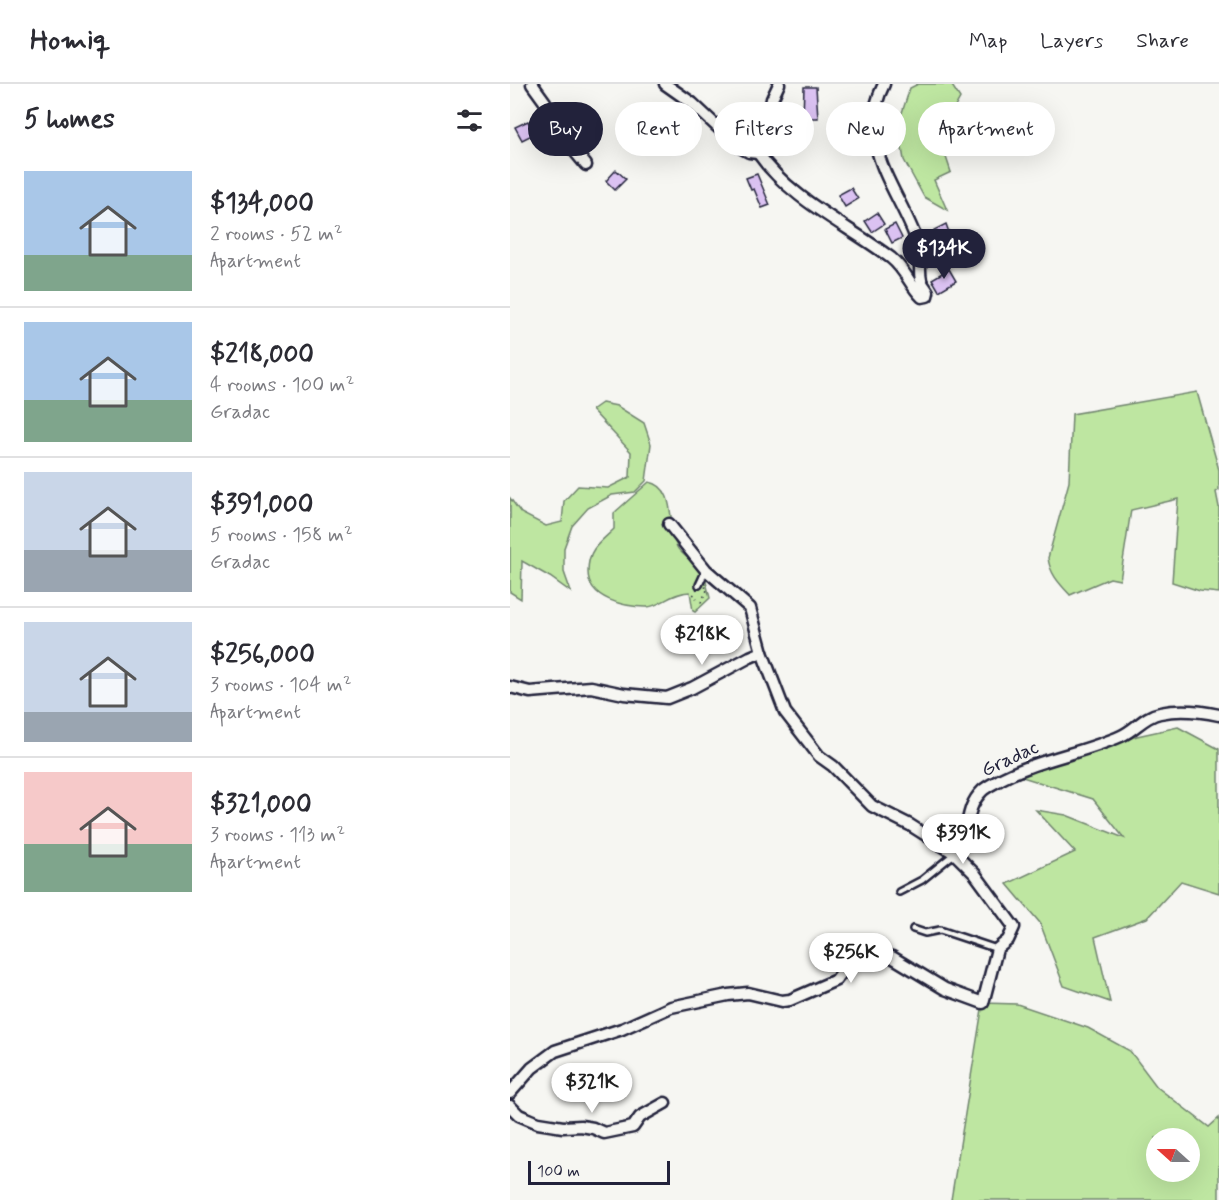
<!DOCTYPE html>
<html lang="en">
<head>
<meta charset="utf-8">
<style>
	:root { --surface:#fff; --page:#f7f7f7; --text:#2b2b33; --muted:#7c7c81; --line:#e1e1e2; --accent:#22223b }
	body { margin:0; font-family:Mynerve,sans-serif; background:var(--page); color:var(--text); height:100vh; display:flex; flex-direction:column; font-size:22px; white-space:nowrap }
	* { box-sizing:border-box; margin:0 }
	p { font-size:20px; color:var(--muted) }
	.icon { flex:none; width:33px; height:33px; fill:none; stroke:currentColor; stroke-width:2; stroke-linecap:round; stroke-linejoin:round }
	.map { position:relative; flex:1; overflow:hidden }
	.drawer { display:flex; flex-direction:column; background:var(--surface); width:510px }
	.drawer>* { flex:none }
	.hud { position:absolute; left:18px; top:18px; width:570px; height:54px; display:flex; gap:12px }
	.needle { width:39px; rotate:291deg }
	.buttons { position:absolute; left:636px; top:1044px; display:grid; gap:12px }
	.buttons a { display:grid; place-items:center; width:54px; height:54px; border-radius:50%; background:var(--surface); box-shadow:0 6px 24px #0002; font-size:30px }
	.scale { position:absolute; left:18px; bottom:15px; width:142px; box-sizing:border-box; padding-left:6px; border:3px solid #22223b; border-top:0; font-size:16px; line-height:21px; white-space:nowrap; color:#22223b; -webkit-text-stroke:4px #f6f6f2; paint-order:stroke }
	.price { position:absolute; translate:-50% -51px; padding:0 14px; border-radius:21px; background:#fff; color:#222; font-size:20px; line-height:39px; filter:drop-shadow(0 2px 3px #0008) }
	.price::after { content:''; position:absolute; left:50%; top:36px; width:18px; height:14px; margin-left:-9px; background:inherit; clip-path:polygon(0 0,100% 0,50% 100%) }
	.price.current { background:var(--accent); color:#fff }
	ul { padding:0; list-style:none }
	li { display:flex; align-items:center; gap:18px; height:150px; padding:0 24px }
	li+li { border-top:2px solid var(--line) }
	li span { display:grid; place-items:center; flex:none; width:168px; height:120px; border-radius:0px; color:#555 }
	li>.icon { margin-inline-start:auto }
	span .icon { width:72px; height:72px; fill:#fffc; stroke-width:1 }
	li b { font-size:26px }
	h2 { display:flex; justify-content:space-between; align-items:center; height:72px; padding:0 24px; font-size:26px }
	.tag { padding:0 21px; border-radius:27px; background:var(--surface); box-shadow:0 6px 24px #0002; font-size:21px; line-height:54px }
	.tag.current { background:var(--accent); color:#fff }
	header { display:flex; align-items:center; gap:36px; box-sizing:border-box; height:84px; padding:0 30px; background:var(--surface); border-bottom:2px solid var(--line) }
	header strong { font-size:28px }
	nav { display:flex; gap:33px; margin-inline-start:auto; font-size:21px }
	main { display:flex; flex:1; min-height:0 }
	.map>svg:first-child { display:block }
	.green { fill:#bee6a1; stroke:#70846e; stroke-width:1.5; fill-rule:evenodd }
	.building { fill:#dbc2f2; stroke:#22223b; stroke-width:1.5 }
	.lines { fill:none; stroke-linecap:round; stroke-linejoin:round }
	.lane-casing { stroke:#22223b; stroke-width:10 }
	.street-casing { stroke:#22223b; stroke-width:15 }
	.path { stroke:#22223b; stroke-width:1.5; stroke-dasharray:1.5 4.5; stroke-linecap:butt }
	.lane { stroke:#f6f6f2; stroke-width:5 }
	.street { stroke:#f6f6f2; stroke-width:10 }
	.labels { text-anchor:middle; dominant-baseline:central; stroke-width:6; stroke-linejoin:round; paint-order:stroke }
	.street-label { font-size:20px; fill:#22223b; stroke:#f6f6f2 }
</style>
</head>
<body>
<header>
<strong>Homiq</strong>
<nav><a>Map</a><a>Layers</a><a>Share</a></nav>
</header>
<main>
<section class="drawer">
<h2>5 homes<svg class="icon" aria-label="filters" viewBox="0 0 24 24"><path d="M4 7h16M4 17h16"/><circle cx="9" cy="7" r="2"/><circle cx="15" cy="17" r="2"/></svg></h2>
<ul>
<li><span style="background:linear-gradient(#a9c7e8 70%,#7fa58c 0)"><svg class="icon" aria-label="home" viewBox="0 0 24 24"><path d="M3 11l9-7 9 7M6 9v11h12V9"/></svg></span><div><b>$134,000</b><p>2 rooms · 52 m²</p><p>Apartment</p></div></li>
<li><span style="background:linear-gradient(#a9c7e8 65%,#7fa58c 0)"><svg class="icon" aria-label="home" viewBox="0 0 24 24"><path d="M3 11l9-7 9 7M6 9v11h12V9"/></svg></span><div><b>$218,000</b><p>4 rooms · 100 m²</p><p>Gradac</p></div></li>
<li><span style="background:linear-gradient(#c9d6e8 65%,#9aa5b1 0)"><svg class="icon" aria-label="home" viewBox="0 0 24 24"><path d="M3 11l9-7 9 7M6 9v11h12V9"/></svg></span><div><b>$391,000</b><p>5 rooms · 158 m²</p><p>Gradac</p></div></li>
<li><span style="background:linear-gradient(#c9d6e8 75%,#9aa5b1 0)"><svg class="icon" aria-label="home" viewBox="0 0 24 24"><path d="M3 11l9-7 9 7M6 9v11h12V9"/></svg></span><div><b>$256,000</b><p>3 rooms · 104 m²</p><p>Apartment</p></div></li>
<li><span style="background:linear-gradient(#f6c9c9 60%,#7fa58c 0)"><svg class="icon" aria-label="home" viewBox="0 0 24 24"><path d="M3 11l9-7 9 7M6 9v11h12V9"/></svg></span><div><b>$321,000</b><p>3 rooms · 113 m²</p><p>Apartment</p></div></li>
</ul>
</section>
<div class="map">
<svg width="709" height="1116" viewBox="0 0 709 1116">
	<rect width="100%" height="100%" fill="#f6f6f2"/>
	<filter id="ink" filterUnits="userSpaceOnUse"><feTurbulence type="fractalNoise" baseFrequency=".0167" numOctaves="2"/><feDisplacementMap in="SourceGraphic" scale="12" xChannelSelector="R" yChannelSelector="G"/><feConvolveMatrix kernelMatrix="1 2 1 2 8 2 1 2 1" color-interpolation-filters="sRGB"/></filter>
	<g filter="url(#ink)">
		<g class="green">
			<path d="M408,0H441L450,14L429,52L441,88L424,96L437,126L414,113L394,76L388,41L400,4Z"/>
			<path d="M687,308L709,386V406L706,408L709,423V509L690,507L662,498L668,415L621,426L610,496L600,494L560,511C549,499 540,490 538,474L559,398L562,330Z"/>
			<path d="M92,319L107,322L134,339L141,360L136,397L125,408L102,411L78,424L62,442L54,464V488L61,508L40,493L12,477L11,515L0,508V414L11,429L36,442L52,438L54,417L68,402L98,404L120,393L121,368L82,326Z"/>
			<path d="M139,398C168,403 157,445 167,463C170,470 191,484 198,491L196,498L200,514L185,528L183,527L180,508C162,508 148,524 136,523C115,523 78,515 78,488C78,480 79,472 84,465C89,458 97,452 104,445V429Z"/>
			<path d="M668,643L709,665V809L671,797L637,834L585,853L600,918L554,902L530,839L497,800L565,768L526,726L556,731L614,754L583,715L509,692L627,652Z"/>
			<path d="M473,919L507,920L578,944L620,967L647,1003L699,1043L709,1034V1116H441ZM646,1054H680V1088H646Z"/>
		</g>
		<g class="building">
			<path d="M294,3H306L308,34H293Z"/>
			<path d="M234,26L243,40L231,47L223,33Z"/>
			<path d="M18,37L24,50L12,56L5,43Z"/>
			<path d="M106,86L116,95L105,106L96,97Z"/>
			<path d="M247,90L260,121L252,124L244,105L241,106L236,94Z"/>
			<path d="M341,104L348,115L335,123L328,111Z"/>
			<path d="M367,129L374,140L362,148L355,137Z"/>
			<path d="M385,140L392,154L382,159L375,145Z"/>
			<path d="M436,140L441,154L429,159L424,146Z"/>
			<path d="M439,185L446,197L429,207L422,195Z"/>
		</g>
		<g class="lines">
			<g class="lane-casing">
				<g id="lane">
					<path d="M189,501L196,486"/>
					<path d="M389,808L412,796L444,770"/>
					<path d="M403,845L415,849L430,846L487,865"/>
				</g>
			</g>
			<g class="street-casing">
				<g id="street">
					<path d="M22,0L35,18L43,41L76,81"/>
					<path d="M155,0L182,19L228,62L239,68L248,69L252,63L262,15L269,0"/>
					<path d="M248,69C281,116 336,140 381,174C396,186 400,202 412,213L417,212L418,208C416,204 412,200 411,196C408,183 413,173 408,160C390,106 343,61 374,0"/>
					<path d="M252,568L275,628L309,672L323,682L362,722L400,741L444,769C448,764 452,759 454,753C459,737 458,721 472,707C477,702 485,699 491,695C529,675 573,669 611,652C625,646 634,632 650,629C669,625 690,627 709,631"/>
					<path d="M0,603L20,608L81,603L114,610L157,614L182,604L240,573L252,568L240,524L196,486L159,440"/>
					<path d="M0,1009L22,984L45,967L112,945L161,923L218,911L238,909L272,917L280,916L326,896L342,875L360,867L382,873L435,905L473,919L487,865L498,856L504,843L465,790L444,769"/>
					<path d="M0,1022L9,1031L28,1039L53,1043L71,1042L83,1044L94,1049L123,1043L130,1033L155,1019"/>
				</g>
			</g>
			<path class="path" d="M189,501L198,504L191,518L183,512Z"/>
			<use href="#lane" class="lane"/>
			<use href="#street" class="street"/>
		</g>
	</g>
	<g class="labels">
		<g class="street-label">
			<text transform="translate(500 675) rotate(-25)">Gradac</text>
		</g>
	</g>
</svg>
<div class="buttons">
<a><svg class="needle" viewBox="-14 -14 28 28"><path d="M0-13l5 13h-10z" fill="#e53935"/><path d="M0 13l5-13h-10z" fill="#7c7c81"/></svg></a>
</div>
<div class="scale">100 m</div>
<b class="price current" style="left:434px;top:196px">$134K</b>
<b class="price" style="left:192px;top:582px">$218K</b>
<b class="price" style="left:453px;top:781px">$391K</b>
<b class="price" style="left:341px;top:900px">$256K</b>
<b class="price" style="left:82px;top:1030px">$321K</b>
<div class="hud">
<a class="tag current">Buy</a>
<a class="tag">Rent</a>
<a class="tag">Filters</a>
<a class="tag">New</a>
<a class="tag">Apartment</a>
</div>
</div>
</main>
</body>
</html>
